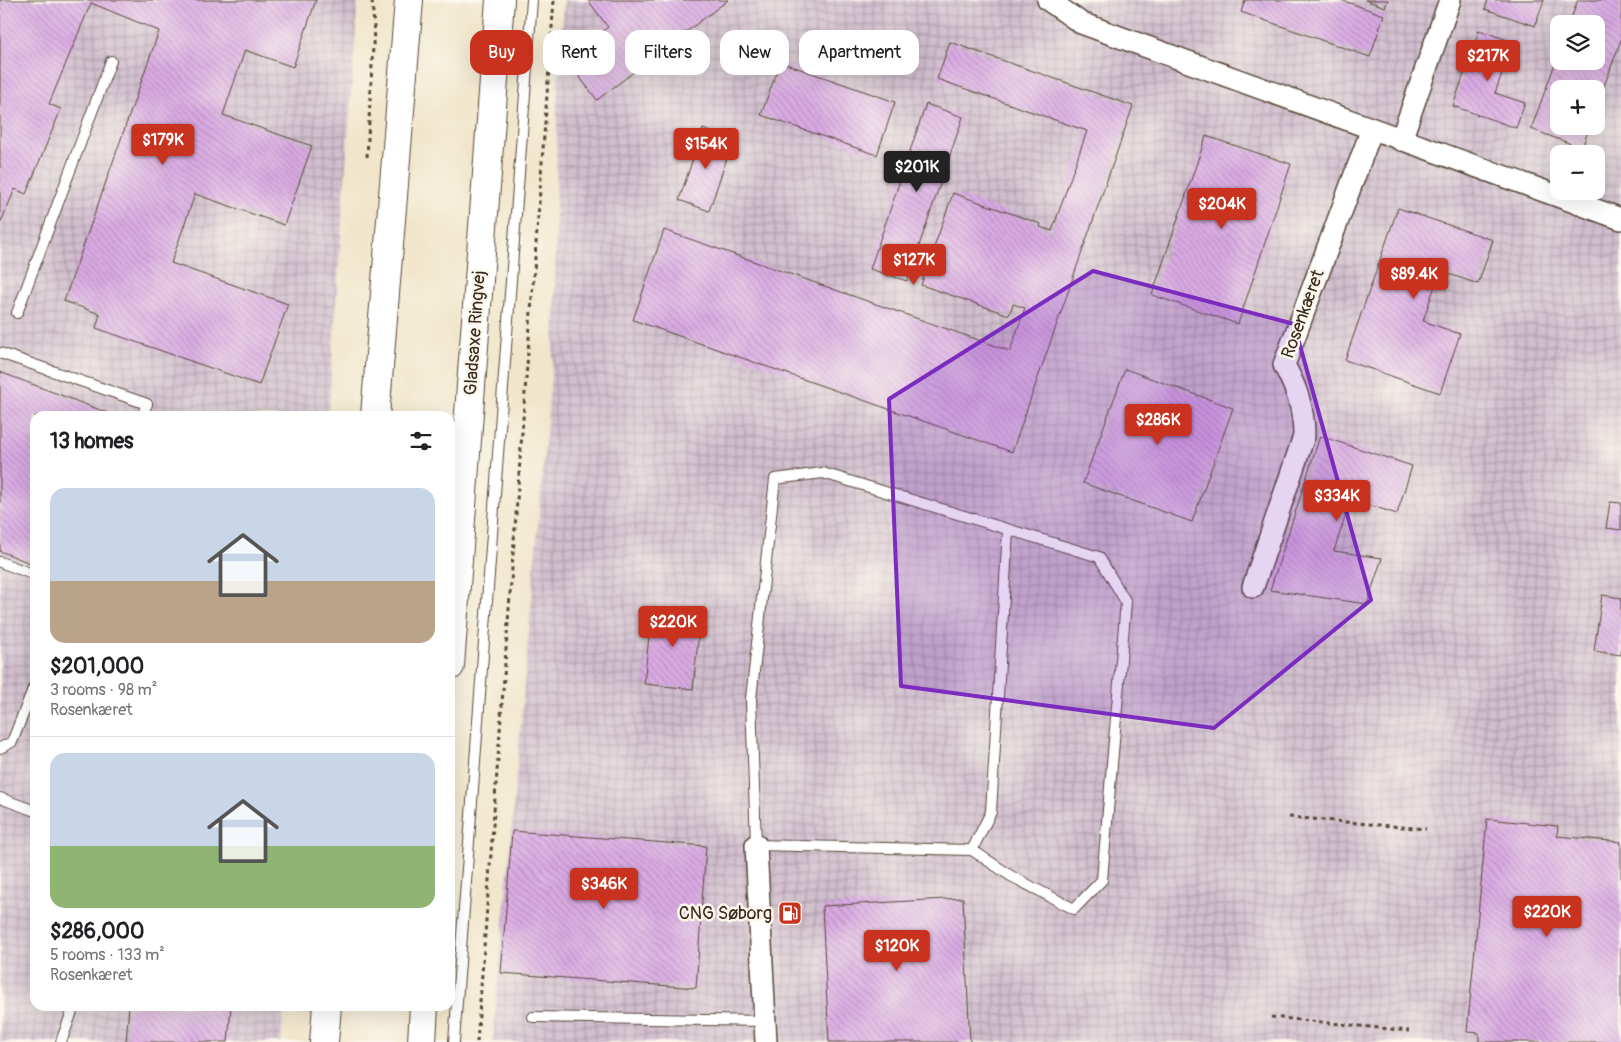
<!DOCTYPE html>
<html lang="en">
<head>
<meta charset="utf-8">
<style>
	:root { --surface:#fff; --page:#f2f2f2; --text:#202124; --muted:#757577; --line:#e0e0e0; --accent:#c8321e }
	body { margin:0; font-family:Pangolin,sans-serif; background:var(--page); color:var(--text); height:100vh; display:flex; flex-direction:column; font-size:19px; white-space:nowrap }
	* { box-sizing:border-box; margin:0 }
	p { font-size:16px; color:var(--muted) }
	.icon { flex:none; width:28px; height:28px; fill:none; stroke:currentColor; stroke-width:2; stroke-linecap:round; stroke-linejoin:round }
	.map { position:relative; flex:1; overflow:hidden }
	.details { position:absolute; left:30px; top:411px; width:425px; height:600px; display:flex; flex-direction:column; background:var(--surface); border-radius:15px; box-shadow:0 5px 20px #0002 }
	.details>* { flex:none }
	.hud { position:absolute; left:470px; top:30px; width:475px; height:45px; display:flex; gap:10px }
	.buttons { position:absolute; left:1550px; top:15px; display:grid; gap:10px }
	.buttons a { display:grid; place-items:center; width:55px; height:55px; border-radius:10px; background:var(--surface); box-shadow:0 5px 20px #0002; font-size:25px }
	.price { position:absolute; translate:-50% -42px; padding:0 11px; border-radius:5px; background:var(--accent); color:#fff; font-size:16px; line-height:32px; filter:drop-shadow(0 1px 2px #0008) }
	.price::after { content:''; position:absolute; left:50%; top:30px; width:15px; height:11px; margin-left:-8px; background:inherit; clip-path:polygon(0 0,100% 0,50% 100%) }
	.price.selected { background:#222; color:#fff }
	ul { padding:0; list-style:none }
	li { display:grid; align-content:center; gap:10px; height:265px; padding:0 20px }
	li+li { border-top:1px solid var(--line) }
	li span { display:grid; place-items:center; height:155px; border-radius:15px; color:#555 }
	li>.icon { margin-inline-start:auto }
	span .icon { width:90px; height:90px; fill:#fffc; stroke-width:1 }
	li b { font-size:21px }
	h2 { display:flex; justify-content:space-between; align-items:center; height:60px; padding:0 20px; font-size:21px }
	.tag { padding:0 18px; border-radius:15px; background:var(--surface); box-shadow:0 5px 20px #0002; font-size:18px; line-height:45px }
	.tag.selected { background:var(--accent); color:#fff }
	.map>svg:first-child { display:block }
	.industrial { fill:url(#industrial-grid); fill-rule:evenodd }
	.building { fill:url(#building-back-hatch) }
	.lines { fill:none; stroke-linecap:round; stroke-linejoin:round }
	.service-casing { stroke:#564638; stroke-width:12 }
	.minor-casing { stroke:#564638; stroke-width:24 }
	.primary-casing { stroke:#564638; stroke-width:30 }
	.path { stroke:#564638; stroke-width:3; stroke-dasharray:4 4; stroke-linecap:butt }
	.service { stroke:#fff; stroke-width:10 }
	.minor { stroke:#fff; stroke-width:21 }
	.primary { stroke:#fff; stroke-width:28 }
	.marked { fill:#7b2cbf; fill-opacity:0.2; stroke:#7b2cbf; stroke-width:4; stroke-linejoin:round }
	.labels { text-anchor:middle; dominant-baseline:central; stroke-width:5; stroke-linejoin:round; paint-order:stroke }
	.street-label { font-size:18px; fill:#3b2a1e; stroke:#fbf7ec }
	.poi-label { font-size:18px; fill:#3b2a1e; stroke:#fbf7ec; text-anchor:end }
</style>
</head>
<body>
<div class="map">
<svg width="1621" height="1042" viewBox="0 0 1621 1042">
	<defs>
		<pattern id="industrial-grid" width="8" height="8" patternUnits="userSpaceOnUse" patternTransform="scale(1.25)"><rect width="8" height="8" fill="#d0bdcd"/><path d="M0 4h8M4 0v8" fill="none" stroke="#aa9aa6"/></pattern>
		<pattern id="building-back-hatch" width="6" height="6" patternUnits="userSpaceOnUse" patternTransform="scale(1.25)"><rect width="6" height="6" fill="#daabe4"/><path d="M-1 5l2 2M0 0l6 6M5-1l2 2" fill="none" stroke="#b28bb8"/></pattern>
	</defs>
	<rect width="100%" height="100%" fill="#fbf7ec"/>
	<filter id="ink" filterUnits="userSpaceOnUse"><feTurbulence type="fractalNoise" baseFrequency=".02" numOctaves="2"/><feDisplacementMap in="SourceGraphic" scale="10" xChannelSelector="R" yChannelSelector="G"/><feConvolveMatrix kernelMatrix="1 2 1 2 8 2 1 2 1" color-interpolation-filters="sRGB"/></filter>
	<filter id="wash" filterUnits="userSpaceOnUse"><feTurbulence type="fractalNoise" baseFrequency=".0096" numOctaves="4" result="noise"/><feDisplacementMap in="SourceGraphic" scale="20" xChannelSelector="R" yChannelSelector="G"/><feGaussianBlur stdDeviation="1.12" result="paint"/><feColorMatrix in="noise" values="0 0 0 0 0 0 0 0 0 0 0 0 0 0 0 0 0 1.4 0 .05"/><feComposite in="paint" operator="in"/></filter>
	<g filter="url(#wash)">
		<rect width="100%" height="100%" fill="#f1e6cb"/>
		<g class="industrial">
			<path d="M0,0H358L328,416H35V1006H284L281,1042H0Z"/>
			<path d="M564,0H1621V1042H493L555,330L557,104ZM1559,24H1596V61H1559ZM1559,89H1596V126H1559ZM1559,154H1596V191H1559Z"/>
		</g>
		<g id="blocks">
			<g class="building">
				<path d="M0,0H316L293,67L245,50L223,115L312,146L284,225L195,194L171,263L288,304L259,385L96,328L100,314L64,301L159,31L91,3L49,104L61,109L26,194L15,189L0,224Z"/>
				<path d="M588,0H728L597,100L566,59L608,27Z"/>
				<path d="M1245,0H1341L1384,15L1370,57L1241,12Z"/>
				<path d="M1365,0H1388L1385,7Z"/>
				<path d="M1488,0H1544L1535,26L1485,9Z"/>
				<path d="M1578,0H1621V40L1596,108V89H1559V126H1590L1582,148L1531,129L1559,53V61H1596V24H1569Z"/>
				<path d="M1479,30L1513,42L1495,93L1525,103L1516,128L1453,106Z"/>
				<path d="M950,42L1133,106L1012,452L633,320L664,230L1010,351L1025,308L1013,304L1009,315L921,285L953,193L1041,224L1040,227L1052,231L1087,131L937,79Z"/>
				<path d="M780,62L895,102L877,155L761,115Z"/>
				<path d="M926,104L963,117L907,281L870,269Z"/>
				<path d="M703,129L733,140L709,211L679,200Z"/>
				<path d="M1206,136L1291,164L1238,324L1152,295Z"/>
				<path d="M1398,208L1493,240L1478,284L1440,271L1423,321L1460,334L1440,393L1345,360Z"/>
				<path d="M1125,369L1233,408L1192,522L1083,483Z"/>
				<path d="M0,372L108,413L107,416H35V565L0,551Z"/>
				<path d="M1320,436L1412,466L1397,514L1351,499L1334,551L1382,558L1367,604L1270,590Z"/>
				<path d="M1610,502L1621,503V530L1606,528Z"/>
				<path d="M1602,595L1621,598V655L1594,651Z"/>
				<path d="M652,607L701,612L693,689L644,684Z"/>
				<path d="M1487,819L1558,826L1557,836L1621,842V1042H1479V1033L1467,1032Z"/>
				<path d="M512,831L706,846L696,988L501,973Z"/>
				<path d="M963,898L970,1042H829L822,906Z"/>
				<path d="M129,1006H231L228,1042H126Z"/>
			</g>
		</g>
	</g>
	<g filter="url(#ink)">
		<use href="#blocks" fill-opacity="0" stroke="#564638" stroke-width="1"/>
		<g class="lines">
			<g class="service-casing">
				<g id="service">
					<path d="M17,313L111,61"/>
					<path d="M0,353L147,404L142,416"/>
					<path d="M0,562L35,575"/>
					<path d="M0,748L12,742L35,684"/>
					<path d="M0,798L35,811"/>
					<path d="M972,850L1011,876L1074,909L1102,880L1126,602L1099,557L823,473L775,479L751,699L756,845L972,850L991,812L1008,530"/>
					<path d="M533,1017L765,1021"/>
					<path d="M61,1042L74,1006"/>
					<path d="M454,1042L532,0"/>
				</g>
			</g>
			<g class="minor-casing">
				<g id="minor">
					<path d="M1048,0L1081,23L1621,219"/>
					<path d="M1401,140L1450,0"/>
					<path d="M1253,587L1304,436C1304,409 1297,389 1284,365L1372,129"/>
					<path d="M756,845L766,1042"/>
				</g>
			</g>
			<g class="primary-casing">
				<g id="primary">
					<path d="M375,416L409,0"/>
					<path d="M450,666L500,0"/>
					<path d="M324,1042L327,1006"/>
					<path d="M422,1042L424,1006"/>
				</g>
			</g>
			<g class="path">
				<path d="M367,157L374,28L372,0"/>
				<path d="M1289,817L1426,829"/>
				<path d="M1271,1017L1409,1031"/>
				<path d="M477,1042L554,0"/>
			</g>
			<use href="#service" class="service"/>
			<use href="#minor" class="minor"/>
			<use href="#primary" class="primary"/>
		</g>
	</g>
	<path class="marked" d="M1093,271L1294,324L1371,600L1214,728L901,686L889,399Z"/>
	<defs>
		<g id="fuel-square" transform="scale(1.25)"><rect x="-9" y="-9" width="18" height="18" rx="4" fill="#c8321e" stroke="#fbf7ec"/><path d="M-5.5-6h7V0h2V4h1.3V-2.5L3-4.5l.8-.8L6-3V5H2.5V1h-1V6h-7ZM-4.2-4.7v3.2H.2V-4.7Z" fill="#fff"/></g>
	</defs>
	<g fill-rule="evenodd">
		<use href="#fuel-square" x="790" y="913"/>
	</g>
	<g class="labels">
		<g class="street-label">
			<text transform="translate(1303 314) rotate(-70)">Rosenkæret</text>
			<text transform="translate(475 333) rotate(-86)">Gladsaxe Ringvej</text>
		</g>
		<g class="poi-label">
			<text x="772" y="913">CNG Søborg</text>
		</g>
	</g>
</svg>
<div class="buttons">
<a><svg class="icon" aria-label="layers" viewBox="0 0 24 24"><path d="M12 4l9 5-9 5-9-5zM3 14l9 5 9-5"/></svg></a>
<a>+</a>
<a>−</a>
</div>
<b class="price" style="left:1488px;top:82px">$217K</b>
<b class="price" style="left:163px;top:166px">$179K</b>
<b class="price" style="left:706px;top:170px">$154K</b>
<b class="price selected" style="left:917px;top:193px">$201K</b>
<b class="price" style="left:1222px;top:230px">$204K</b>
<b class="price" style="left:914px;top:286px">$127K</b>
<b class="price" style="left:1414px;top:300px">$89.4K</b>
<b class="price" style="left:1158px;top:446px">$286K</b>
<b class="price" style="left:1337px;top:522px">$334K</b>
<b class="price" style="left:673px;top:648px">$220K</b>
<b class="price" style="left:604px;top:910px">$346K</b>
<b class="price" style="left:1547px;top:938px">$220K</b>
<b class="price" style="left:897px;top:972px">$120K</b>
<div class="hud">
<a class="tag selected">Buy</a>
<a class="tag">Rent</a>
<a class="tag">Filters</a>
<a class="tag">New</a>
<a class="tag">Apartment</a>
</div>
<section class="details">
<h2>13 homes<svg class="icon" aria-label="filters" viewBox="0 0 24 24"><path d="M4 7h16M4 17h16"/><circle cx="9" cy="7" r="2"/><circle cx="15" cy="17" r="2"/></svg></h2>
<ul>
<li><span style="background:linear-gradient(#c9d6e8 60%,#b9a48a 0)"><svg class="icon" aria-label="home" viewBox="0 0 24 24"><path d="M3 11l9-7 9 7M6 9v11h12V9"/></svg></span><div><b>$201,000</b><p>3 rooms · 98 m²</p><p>Rosenkæret</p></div></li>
<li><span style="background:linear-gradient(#c9d6e8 60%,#8fb573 0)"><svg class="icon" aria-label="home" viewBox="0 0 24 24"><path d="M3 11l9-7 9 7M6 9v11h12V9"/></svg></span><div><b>$286,000</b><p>5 rooms · 133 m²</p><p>Rosenkæret</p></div></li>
</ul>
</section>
</div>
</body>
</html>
